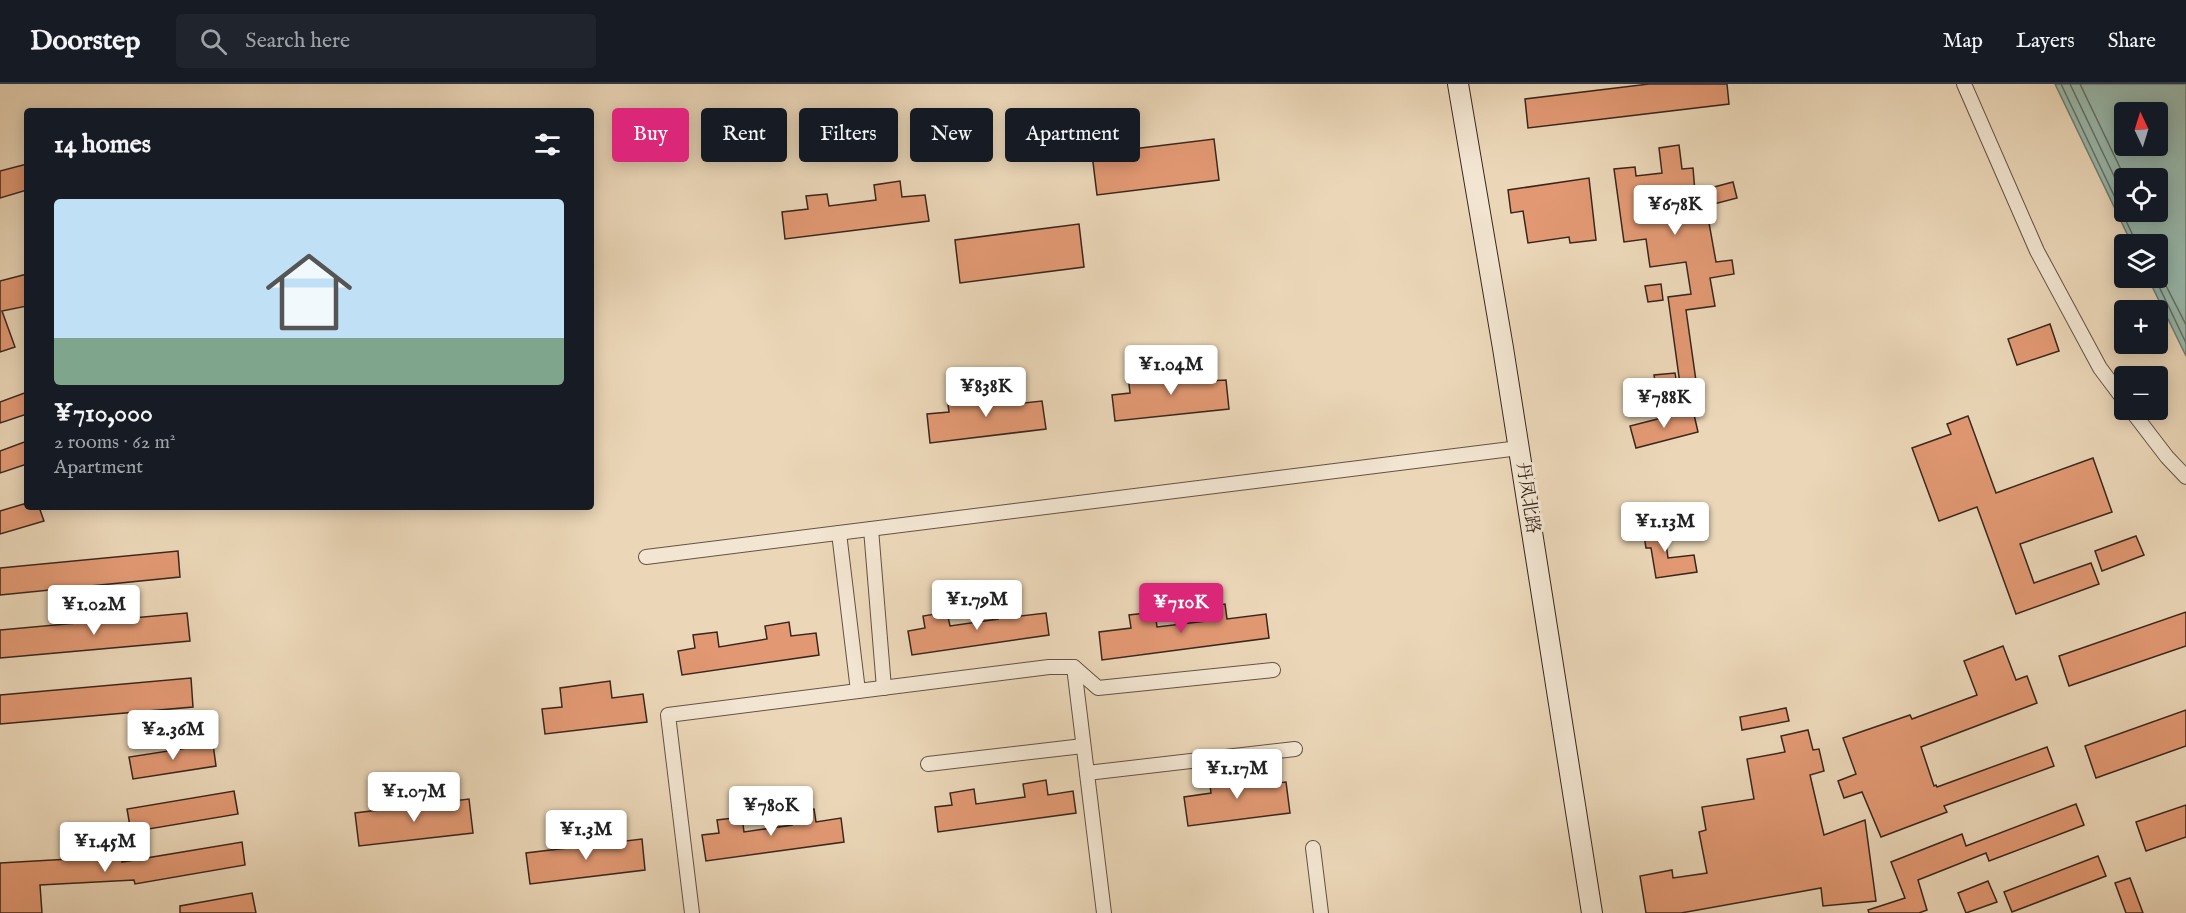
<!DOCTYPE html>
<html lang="en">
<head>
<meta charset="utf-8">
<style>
	:root { --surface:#171b24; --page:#20242c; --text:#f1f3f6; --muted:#9ea1a6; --line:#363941; --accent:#db2777 }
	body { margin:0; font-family:"IM FELL English","Noto Serif SC",serif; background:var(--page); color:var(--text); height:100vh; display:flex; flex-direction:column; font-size:22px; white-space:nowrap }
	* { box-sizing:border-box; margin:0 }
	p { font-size:20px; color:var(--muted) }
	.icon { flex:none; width:33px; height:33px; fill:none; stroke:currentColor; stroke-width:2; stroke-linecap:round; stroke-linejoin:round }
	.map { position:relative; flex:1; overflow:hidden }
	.side { position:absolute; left:24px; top:24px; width:570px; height:402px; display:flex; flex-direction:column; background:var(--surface); border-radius:6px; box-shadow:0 3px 15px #0003 }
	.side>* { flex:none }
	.guide { position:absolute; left:612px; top:24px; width:570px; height:54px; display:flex; gap:12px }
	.needle { width:39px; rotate:356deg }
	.buttons { position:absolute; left:2114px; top:18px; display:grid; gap:12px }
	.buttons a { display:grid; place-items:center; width:54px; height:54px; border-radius:6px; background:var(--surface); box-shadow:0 3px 15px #0003; font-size:30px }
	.price { position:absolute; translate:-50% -51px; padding:0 14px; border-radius:6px; background:#fff; color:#222; font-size:20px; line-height:39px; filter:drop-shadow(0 2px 3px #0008) }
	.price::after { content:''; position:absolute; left:50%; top:36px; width:18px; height:14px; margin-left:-9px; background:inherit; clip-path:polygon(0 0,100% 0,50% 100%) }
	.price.active { background:var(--accent); color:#fff }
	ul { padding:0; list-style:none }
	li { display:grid; align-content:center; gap:12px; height:318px; padding:0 30px }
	li span { display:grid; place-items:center; height:186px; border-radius:6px; color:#555 }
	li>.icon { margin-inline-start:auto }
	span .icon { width:108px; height:108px; fill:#fffc; stroke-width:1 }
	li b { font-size:26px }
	h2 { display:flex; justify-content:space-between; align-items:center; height:72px; padding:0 30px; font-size:26px }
	.tag { padding:0 21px; border-radius:6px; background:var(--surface); box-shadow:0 3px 15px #0003; font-size:21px; line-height:54px }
	.tag.active { background:var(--accent); color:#fff }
	header { display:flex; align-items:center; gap:36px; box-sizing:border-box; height:84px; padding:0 30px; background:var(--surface); border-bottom:2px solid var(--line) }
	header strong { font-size:28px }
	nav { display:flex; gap:33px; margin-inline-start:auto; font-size:21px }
	.search { width:420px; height:54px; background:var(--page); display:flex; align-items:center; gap:15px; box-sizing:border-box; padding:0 21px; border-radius:6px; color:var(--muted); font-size:22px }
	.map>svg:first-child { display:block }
	.water { fill:#98baae; stroke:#727f74; stroke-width:1.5; fill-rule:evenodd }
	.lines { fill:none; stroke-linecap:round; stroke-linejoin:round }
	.shore { stroke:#687066; stroke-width:1.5 }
	.building { fill:#e29973; stroke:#38261e; stroke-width:1.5 }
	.minor-casing { stroke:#655244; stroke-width:16 }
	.secondary-casing { stroke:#38261e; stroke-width:22 }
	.minor { stroke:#f2e5d1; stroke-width:14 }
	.secondary { stroke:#f2e5d1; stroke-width:20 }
	.labels { text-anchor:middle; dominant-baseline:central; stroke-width:6; stroke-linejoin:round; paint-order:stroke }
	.street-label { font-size:18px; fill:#38261e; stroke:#f2e5d1 }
</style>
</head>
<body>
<header>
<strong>Doorstep</strong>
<div class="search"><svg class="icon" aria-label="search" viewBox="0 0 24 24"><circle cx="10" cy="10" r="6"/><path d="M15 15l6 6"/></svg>Search here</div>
<nav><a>Map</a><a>Layers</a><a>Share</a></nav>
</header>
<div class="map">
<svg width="2186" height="829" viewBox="0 0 2186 829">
	<rect width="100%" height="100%" fill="#ebd7b8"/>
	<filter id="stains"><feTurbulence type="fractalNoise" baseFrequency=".00333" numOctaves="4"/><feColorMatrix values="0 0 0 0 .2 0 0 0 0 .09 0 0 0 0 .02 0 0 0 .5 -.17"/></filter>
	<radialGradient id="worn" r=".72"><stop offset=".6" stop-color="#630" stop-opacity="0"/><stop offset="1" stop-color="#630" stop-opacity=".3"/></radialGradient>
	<path class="water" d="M2055,0H2186V272L2148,194H2157V160H2132ZM2124,28H2157V62H2124ZM2124,94H2157V128H2124Z"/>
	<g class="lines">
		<g class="shore">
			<path d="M2061,0L2137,160"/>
			<path d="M2070,0L2124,113"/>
			<path d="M2080,0L2125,94"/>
			<path d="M2157,184L2186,241"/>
			<path d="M2155,194L2186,259"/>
		</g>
	</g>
	<g class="building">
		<path d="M1649,0H1727L1729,20L1528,44L1525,15Z"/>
		<path d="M1214,55L1219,96L1097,111L1092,70Z"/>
		<path d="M1679,61L1682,85L1693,84L1695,108L1733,98L1737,114L1706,122L1716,178L1732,176L1734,190L1710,194L1715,222L1686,226L1696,297L1680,300L1668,213L1691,210L1686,178L1650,183L1646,155L1624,158L1614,85L1635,83L1636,92L1662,89L1659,64Z"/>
		<path d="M27,80V106L0,114V87Z"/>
		<path d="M1589,94L1596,156L1570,159L1569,153L1528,159L1523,127L1511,129L1508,106Z"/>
		<path d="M900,97L902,113L925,111L929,137L785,155L782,128L808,125L806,112L827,110L829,122L876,116L874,101Z"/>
		<path d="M1079,140L1084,183L960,199L955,156Z"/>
		<path d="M27,190V222L2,227L15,263L0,268V197Z"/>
		<path d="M1661,200L1663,216L1648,218L1645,202Z"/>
		<path d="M2050,240L2059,267L2017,281L2008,255Z"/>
		<path d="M1206,283L1208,297L1226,296L1229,325L1115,337L1112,311L1130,309L1128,291L1153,289L1154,295L1180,293L1179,286Z"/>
		<path d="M1675,289L1678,307L1657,309L1654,291Z"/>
		<path d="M1022,302L1024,319L1042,317L1046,345L930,359L927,330L949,328L947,313L969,310L970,319L1006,315L1005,304Z"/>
		<path d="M27,308V330L0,339V318Z"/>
		<path d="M1693,326L1698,348L1636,364L1630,342Z"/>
		<path d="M1968,332L1996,409L2093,374L2112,428L2020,460L2034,499L2091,479L2099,500L2016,530L1977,423L1939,437L1912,364L1951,350L1947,340Z"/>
		<path d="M27,357V380L0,389V367Z"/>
		<path d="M27,419V423H39L44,437L0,450V427Z"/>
		<path d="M1663,436L1668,474L1694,471L1697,488L1656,494L1651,464H1646L1642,439Z"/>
		<path d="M2136,452L2144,471L2102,487L2095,467Z"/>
		<path d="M178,467L180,493L0,511V484Z"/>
		<path d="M1019,519L1021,532L1046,529L1049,551L912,571L908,547L925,544L923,532L947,528L950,542L998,535L996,522Z"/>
		<path d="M1225,520L1227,535L1266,530L1269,554L1102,576L1099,548L1131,544L1129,531L1155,528L1157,543L1206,537L1204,523Z"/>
		<path d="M2186,528V562L2069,602L2059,572Z"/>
		<path d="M187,529L190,557L0,574V546Z"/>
		<path d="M789,538L791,552L816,549L819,571L682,591L678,567L695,564L693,551L717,548L719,563L767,555L765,542Z"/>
		<path d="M2003,562L2016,596L2027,592L2037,619L1921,663L1934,702L1936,701L1937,703L2047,663L2054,682L1944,722L1947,728L1881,753L1862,708L1844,714L1838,697L1856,690L1843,654L1910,631L1912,635L1977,611L1964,577Z"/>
		<path d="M191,594L193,623L0,640V611Z"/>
		<path d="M610,597L612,614L643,610L647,638L545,650L542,625L562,623L560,604Z"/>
		<path d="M1786,624L1789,637L1742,646L1740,633Z"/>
		<path d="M2186,626V662L2096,694L2085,662Z"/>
		<path d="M1808,646L1813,666L1819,665L1824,687L1810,691L1824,751L1865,736L1876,817L1823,822L1821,804L1681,829H1646L1640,792L1672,786L1673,794L1707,789L1699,748L1706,746L1702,723L1754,715L1747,675L1785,668L1781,652Z"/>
		<path d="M213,660L216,682L133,695L129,673Z"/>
		<path d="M1255,686L1257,701L1286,698L1290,729L1188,742L1184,713L1211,709L1209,693Z"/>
		<path d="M1046,696L1048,711L1073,707L1076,729L938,748L935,723L952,721L950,709L974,705L976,720L1025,713L1023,700Z"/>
		<path d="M234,707L238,730L131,748L127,725Z"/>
		<path d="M469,715L473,749L359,762L355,729Z"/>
		<path d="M2076,720L2084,741L1989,777L1986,769L1918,796L1927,826L1919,829H1869L1868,826L1905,814L1891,778L1962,750L1966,762Z"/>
		<path d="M2186,721V753L2146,767L2136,738Z"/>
		<path d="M814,725L816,738L841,734L844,758L706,777L702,751L719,749L717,736L742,733L744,748L792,741L790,728Z"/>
		<path d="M642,755L645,786L530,800L526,769Z"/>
		<path d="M242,758L245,781L135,800L134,796L40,801L42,829H0V779L122,772V778Z"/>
		<path d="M2098,772L2106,792L2012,828L2004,808Z"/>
		<path d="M2130,794L2143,829H2126L2115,799Z"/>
		<path d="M1988,797L1997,818L1966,829L1958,809Z"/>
		<path d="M252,809L256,829H180V822Z"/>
	</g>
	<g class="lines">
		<g class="minor-casing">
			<g id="minor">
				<path d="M1964,0L2037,167L2100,284L2124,316"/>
				<path d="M2131,326L2167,373L2186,393"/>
				<path d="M871,445L884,604"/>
				<path d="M839,449L858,607"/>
				<path d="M646,473L1519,364"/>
				<path d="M1074,583L1104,829"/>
				<path d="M928,680L1083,662"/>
				<path d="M1087,689L1295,665"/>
				<path d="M1313,764L1321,829"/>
				<path d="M692,829L668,631L1049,583H1074L1098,604L1273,586"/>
			</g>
		</g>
		<g class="secondary-casing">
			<path id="secondary" d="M1458,0L1503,264L1592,829"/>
		</g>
		<use href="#minor" class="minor"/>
		<use href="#secondary" class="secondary"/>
	</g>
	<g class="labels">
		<g class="street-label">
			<text transform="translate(1527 414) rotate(81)">丹凤北路</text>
		</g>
	</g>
	<rect width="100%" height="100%" filter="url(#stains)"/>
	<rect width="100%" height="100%" fill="url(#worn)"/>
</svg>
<div class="buttons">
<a><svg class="needle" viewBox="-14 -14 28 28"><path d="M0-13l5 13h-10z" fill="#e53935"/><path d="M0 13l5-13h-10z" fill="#9ea1a6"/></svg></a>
<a><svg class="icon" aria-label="locate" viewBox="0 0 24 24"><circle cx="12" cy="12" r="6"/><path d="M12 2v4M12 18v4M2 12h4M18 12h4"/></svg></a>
<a><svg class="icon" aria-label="layers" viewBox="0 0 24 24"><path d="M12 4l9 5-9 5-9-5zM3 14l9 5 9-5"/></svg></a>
<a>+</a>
<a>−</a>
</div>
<b class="price" style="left:1675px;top:152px">¥678K</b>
<b class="price" style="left:1171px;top:312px">¥1.04M</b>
<b class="price" style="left:986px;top:334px">¥838K</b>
<b class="price" style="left:1664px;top:345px">¥788K</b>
<b class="price" style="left:1665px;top:469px">¥1.13M</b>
<b class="price" style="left:977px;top:547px">¥1.79M</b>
<b class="price active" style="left:1181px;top:550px">¥710K</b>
<b class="price" style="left:94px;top:552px">¥1.02M</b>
<b class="price" style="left:173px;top:677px">¥2.36M</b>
<b class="price" style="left:1237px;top:716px">¥1.17M</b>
<b class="price" style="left:414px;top:739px">¥1.07M</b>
<b class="price" style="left:771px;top:753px">¥780K</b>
<b class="price" style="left:586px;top:777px">¥1.3M</b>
<b class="price" style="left:105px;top:789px">¥1.45M</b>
<div class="guide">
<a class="tag active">Buy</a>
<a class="tag">Rent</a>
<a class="tag">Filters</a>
<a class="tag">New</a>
<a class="tag">Apartment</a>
</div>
<section class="side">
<h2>14 homes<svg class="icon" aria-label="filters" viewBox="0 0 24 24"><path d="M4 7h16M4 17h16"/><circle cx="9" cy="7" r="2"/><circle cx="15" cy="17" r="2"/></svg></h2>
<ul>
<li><span style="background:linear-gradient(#bfe0f5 75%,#7fa58c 0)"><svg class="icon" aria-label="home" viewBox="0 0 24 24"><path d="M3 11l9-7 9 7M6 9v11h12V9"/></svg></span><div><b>¥710,000</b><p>2 rooms · 62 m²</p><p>Apartment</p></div></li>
</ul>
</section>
</div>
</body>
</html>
